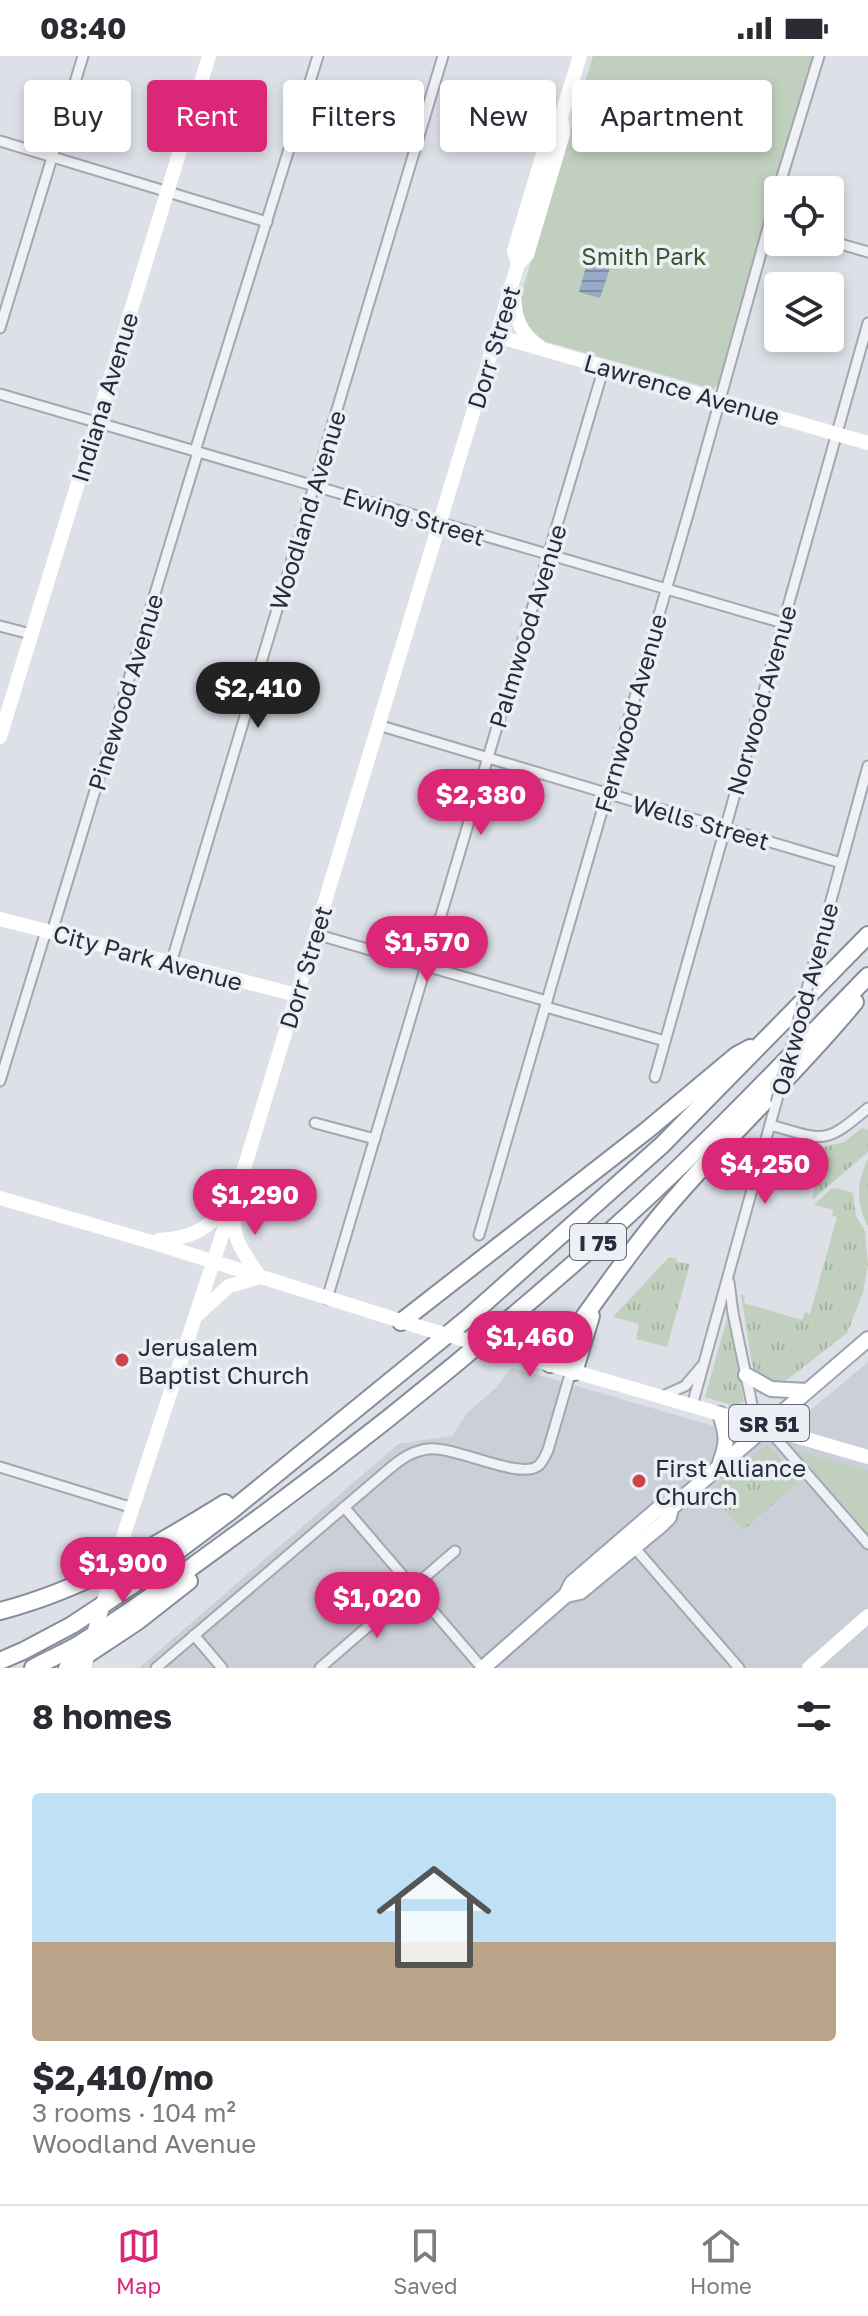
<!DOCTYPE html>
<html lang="en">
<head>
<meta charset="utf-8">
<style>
	:root { --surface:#fff; --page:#f7f7f7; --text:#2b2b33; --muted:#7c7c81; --line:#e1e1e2; --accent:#db2777 }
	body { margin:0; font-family:"Golos Text",sans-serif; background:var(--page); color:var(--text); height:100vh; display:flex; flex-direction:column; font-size:30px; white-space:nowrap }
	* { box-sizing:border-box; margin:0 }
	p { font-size:26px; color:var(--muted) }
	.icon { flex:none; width:44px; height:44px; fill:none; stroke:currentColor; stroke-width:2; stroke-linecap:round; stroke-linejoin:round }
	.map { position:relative; height:1612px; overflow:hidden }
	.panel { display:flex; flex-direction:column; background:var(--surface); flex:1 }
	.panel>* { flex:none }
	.hud { position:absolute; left:24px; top:24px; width:820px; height:72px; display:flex; gap:16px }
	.tools { position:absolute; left:764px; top:120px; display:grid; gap:16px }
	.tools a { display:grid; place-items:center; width:80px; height:80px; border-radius:8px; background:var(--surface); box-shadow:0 4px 12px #0003; font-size:40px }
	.price { position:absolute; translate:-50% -68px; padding:0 18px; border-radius:28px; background:var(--accent); color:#fff; font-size:26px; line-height:52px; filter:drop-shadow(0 2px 4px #0008) }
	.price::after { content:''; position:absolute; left:50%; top:48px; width:24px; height:18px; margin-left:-12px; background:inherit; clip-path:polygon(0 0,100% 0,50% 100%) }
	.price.active { background:#222; color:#fff }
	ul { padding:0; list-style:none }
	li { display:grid; align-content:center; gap:16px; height:424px; padding:0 32px }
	li span { display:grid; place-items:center; height:248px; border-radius:8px; color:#555 }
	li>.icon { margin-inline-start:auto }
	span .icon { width:144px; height:144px; fill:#fffc; stroke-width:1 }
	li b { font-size:34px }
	h2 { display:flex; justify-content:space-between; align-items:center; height:96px; padding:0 32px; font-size:34px }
	.tag { padding:0 28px; border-radius:8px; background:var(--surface); box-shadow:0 4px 12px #0003; font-size:28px; line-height:72px }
	.tag.active { background:var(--accent); color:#fff }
	.status { display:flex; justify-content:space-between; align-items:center; height:56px; padding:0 40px; background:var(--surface); direction:ltr }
	.status svg { height:22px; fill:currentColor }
	.tabs { display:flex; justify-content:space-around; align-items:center; height:112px; border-top:2px solid var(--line); background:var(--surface); font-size:22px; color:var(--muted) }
	.tabs a { display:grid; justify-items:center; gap:4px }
	.tabs .active { color:var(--accent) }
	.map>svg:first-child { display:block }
	.built { fill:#cbcfd8 }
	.grass { fill:url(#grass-tufts) }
	.park { fill:#c1d0be }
	.water { fill:url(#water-rules) }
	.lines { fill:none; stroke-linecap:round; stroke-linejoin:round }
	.street-casing { stroke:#a3a7b1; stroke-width:13 }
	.primary-casing { stroke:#9da3b2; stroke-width:18 }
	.highway-casing { stroke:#858c9d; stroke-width:20 }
	.street { stroke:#f0f1f5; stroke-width:9 }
	.secondary { stroke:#fff; stroke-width:14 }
	.primary { stroke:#fff; stroke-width:14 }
	.highway { stroke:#fff; stroke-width:16 }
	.street-bridge-casing { stroke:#a3a7b1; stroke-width:13; stroke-linecap:butt }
	.street-bridge { stroke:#f0f1f5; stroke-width:9 }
	.secondary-bridge { stroke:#fff; stroke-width:14 }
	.poi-dot { fill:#cb434c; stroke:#eceff4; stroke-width:3 }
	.labels { text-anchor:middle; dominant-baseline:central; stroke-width:7; stroke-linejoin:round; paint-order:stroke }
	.shield { fill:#eceff4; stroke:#626774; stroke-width:2 }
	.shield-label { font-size:22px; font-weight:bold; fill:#272d3d }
	.park-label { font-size:24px; fill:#385834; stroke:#eceff4 }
	.street-label { font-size:24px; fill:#272d3d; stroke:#eceff4 }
	.poi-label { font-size:24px; fill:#272d3d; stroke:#eceff4; text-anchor:start }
</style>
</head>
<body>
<div class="status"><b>08:40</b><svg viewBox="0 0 49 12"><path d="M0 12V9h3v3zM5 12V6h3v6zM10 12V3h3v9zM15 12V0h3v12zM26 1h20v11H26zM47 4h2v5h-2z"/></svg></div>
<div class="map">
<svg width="868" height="1612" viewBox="0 0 868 1612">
	<defs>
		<pattern id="grass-tufts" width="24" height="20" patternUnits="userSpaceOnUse" patternTransform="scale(2)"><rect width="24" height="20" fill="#c1d0be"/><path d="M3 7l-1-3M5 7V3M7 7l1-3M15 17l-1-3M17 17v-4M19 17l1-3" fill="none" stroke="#a6b3a4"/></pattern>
		<pattern id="water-rules" width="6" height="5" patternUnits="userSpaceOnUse" patternTransform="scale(2)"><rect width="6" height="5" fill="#98abc6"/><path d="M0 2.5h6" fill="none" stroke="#7c8ca2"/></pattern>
	</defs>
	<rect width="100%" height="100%" fill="#dde0e7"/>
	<path class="built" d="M868,1306V1612H139L398,1388L452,1380L467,1357L497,1331L511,1311L717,1371L801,1362Z"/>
	<g class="grass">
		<path d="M862,1072L868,1074V1096L812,1144L820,1109L815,1107L820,1092L844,1086Z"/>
		<path d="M868,1103V1170C855,1147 857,1126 868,1103Z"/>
		<path d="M837,1132L853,1137L856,1160L865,1175L868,1208L863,1237L847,1277L783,1327L775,1328L761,1321L755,1316L752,1308L741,1239H745L744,1247L802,1264L805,1256L810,1258L837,1161L832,1160L833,1154L814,1149L831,1133Z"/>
		<path d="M669,1201L677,1203V1206L690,1208L667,1291L636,1283L639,1268L613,1261Z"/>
		<path d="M728,1259L744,1346L740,1347L737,1351L705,1341Z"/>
		<path d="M765,1390L772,1393L799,1425L743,1475L710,1437Z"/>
	</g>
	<g class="park">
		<path d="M593,0H813L720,326L713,333L544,285C524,274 522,260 521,239Z"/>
		<path d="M799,1395L868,1415V1478L798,1396Z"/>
	</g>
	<path class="water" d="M591,193L614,200L600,242L579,236Z"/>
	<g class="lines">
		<g class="street-casing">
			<g id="street">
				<path d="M0,85L267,166"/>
				<path d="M778,134L819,0"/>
				<path d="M830,185L868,196"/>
				<path d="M0,272L83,0"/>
				<path d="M0,338L783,567"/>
				<path d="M195,395L318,0"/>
				<path d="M0,570L31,578"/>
				<path d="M378,669L841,807"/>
				<path d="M827,859L868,710"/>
				<path d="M52,876L198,396"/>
				<path d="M315,878L547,945"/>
				<path d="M171,907L443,0"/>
				<path d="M546,951L665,985"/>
				<path d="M655,1021L868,267"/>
				<path d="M0,1025L46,875"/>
				<path d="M315,1067L375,1083"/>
				<path d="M770,1069C825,1084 823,1090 868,1052"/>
				<path d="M479,1179L689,455L778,136"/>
				<path d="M729,1226L733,1257L756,1368"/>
				<path d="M327,1243L604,311"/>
				<path d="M663,1340L685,1330L701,1311"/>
				<path d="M692,1350L776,1047"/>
				<path d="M768,1373L868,1488"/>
				<path d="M0,1411L133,1452"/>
				<path d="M344,1451L482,1612"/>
				<path d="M633,1490L739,1612"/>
				<path d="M194,1579L222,1612"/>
				<path d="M156,1612L389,1413C401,1403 412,1395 428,1393C456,1390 519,1424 538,1410C543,1406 545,1400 548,1394L571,1315"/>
				<path d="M320,1612L455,1495"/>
			</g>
		</g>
		<g class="primary-casing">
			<g id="primary">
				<path d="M746,1319L771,1333L807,1335"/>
				<path d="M720,1358C727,1379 728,1385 720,1407"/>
				<path d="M566,1539L580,1536L661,1469L669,1461L671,1452L868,1283"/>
				<path d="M483,1612L566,1539L572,1527L659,1452H671"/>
			</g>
		</g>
		<g class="highway-casing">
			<g id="highway">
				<path d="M401,1266L646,1075L737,999L750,992"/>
				<path d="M550,1308C592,1251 635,1186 682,1134C738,1070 801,1012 855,946"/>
				<path d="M574,1316L591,1260"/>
				<path d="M0,1555C82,1534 154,1491 225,1447"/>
				<path d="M0,1605L23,1595L72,1569L131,1530L232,1454L469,1261L662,1089L868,879"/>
				<path d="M33,1612C47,1604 62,1598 76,1590C141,1550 202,1503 264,1458C385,1368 502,1272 615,1171C703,1092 785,1005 868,920"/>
				<path d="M67,1612L138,1565L189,1525"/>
			</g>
		</g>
		<use href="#street" class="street"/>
		<g class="secondary">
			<path d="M518,208L514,195L550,74L561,61"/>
			<path d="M514,236C514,259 519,277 539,290"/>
			<path d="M497,280L868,387"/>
			<path d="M0,681L209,0"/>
			<path d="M0,863L297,939"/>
			<path d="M0,1142L148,1185L423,1272"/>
			<path d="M159,1184C195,1182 205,1173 230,1149"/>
			<path d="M197,1259L229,1230L260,1221C245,1198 233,1187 233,1157"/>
			<path d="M497,1293L868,1401"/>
			<path d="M125,1475L247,1103L518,208L527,199L563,78L561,61L580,0"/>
			<path d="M809,1612L868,1560"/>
		</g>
		<use href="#primary" class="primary"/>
		<use href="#highway" class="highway"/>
		<g class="street-bridge-casing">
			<path id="street-bridge" d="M776,1047L827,859"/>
		</g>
		<use href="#street-bridge" class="street-bridge"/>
		<g class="secondary-bridge">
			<path d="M423,1272L497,1293"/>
			<path d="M84,1611L125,1475"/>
		</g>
	</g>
	<g class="poi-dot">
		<circle cx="122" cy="1304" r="8"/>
		<circle cx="639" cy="1425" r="8"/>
	</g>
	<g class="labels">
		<g class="shield">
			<rect x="570" y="1168" width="56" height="36" rx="6"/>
			<rect x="729" y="1349" width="80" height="36" rx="6"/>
		</g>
		<g class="shield-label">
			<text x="598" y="1186">I 75</text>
			<text x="769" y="1367">SR 51</text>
		</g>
		<g class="park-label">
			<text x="644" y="199">Smith Park</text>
		</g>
		<g class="street-label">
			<text transform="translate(493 291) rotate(-73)">Dorr Street</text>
			<text transform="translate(682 333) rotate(16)">Lawrence Avenue</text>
			<text transform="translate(104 341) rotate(-73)">Indiana Avenue</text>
			<text transform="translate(307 454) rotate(-73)">Woodland Avenue</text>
			<text transform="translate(414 460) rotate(17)">Ewing Street</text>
			<text transform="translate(527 570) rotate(-73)">Palmwood Avenue</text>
			<text transform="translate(125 636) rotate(-73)">Pinewood Avenue</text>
			<text transform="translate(761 644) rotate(-74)">Norwood Avenue</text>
			<text transform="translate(630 657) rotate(-74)">Fernwood Avenue</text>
			<text transform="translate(701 766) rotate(16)">Wells Street</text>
			<text transform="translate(148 901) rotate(15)">City Park Avenue</text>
			<text transform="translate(305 911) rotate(-73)">Dorr Street</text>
			<text transform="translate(804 943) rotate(-75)">Oakwood Avenue</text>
		</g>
		<g class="poi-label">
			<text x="138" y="1290">Jerusalem<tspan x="138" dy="28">Baptist Church</tspan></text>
			<text x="655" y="1411">First Alliance<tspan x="655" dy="28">Church</tspan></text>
		</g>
	</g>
</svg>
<div class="tools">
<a><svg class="icon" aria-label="locate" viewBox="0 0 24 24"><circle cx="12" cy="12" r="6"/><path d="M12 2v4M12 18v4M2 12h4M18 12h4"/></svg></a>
<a><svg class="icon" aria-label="layers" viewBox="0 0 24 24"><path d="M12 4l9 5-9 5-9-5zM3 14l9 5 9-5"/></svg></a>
</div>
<b class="price active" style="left:258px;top:674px">$2,410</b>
<b class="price" style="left:481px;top:781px">$2,380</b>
<b class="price" style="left:427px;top:928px">$1,570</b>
<b class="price" style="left:765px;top:1150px">$4,250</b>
<b class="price" style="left:255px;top:1181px">$1,290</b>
<b class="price" style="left:530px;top:1323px">$1,460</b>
<b class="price" style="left:123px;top:1549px">$1,900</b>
<b class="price" style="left:377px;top:1584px">$1,020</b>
<div class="hud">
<a class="tag">Buy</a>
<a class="tag active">Rent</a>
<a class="tag">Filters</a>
<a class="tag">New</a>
<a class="tag">Apartment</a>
</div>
</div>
<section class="panel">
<h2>8 homes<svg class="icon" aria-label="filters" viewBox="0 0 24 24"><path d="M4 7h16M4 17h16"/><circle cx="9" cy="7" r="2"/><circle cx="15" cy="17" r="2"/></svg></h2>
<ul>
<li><span style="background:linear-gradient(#bfe0f5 60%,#b9a48a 0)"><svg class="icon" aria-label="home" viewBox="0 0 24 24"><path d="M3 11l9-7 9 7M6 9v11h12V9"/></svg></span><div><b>$2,410/mo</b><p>3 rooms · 104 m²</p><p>Woodland Avenue</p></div></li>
</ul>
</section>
<nav class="tabs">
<a class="active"><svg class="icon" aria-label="map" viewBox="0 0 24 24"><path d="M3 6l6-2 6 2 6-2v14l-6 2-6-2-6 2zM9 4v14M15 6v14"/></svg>Map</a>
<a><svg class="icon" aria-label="saved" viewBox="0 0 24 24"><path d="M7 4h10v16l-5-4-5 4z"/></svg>Saved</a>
<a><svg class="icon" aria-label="home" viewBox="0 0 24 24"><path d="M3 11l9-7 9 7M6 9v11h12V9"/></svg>Home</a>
</nav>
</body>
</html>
